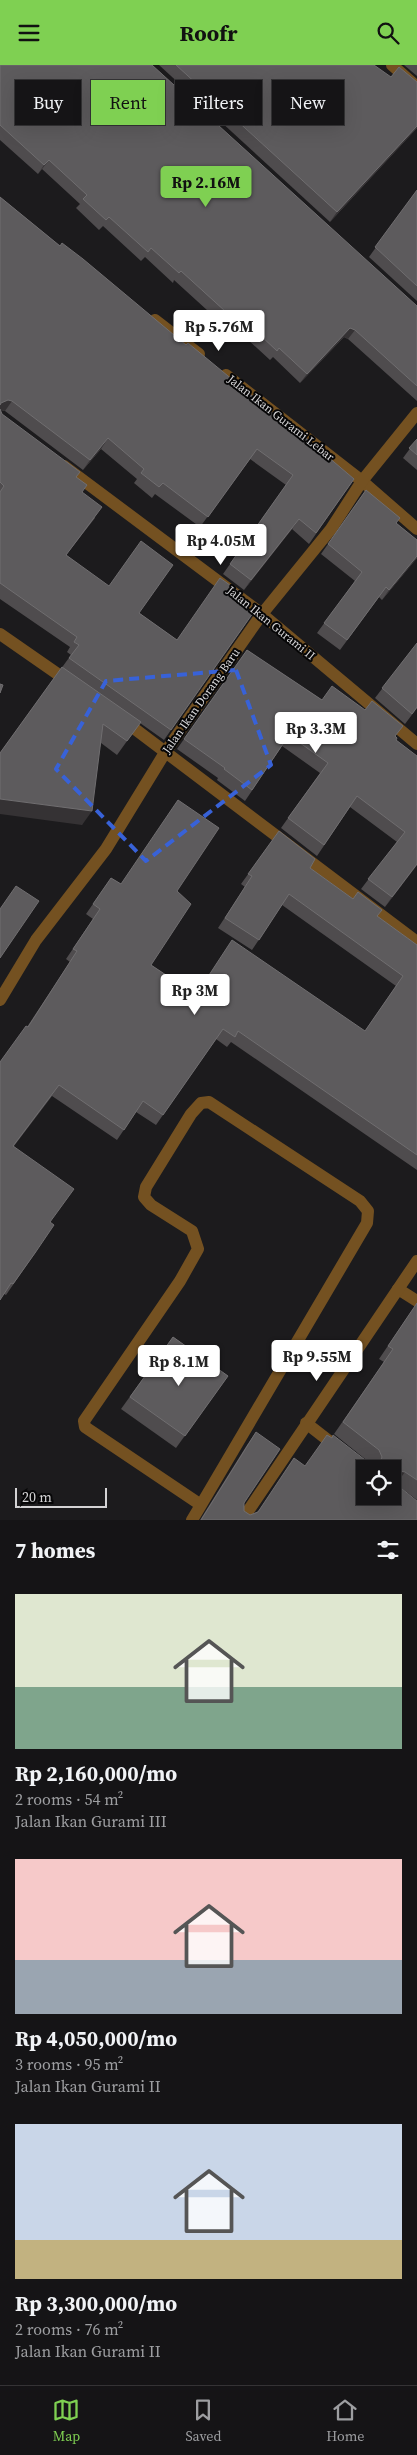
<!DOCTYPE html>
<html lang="en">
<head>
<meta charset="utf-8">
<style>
	:root { --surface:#151416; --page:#1e1d1f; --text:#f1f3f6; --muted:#9d9ea1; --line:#343335; --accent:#7fd052 }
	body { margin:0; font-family:"Source Serif 4",serif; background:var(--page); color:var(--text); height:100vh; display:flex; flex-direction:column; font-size:19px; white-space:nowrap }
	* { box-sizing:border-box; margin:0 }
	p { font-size:16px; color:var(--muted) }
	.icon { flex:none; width:28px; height:28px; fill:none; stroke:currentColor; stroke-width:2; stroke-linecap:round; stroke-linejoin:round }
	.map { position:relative; height:1455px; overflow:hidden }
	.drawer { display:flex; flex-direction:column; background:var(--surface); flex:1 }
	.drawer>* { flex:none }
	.guide { position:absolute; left:15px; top:15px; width:388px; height:45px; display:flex; gap:10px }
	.controls { position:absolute; left:356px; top:1395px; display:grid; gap:10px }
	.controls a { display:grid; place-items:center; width:45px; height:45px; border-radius:0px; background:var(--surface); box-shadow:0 5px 20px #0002,0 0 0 1px var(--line); font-size:25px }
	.scale { position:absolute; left:15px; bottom:12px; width:92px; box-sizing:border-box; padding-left:5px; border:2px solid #d4d3d5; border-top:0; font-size:14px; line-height:18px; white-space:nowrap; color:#d4d3d5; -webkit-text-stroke:4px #060607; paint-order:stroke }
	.price { position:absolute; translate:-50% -42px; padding:0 11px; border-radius:5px; background:#fff; color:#222; font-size:16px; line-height:32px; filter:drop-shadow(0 1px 2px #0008) }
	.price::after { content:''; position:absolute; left:50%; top:30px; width:15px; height:11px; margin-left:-8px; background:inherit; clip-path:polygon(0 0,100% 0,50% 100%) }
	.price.active { background:var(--accent); color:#111 }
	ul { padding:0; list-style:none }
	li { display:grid; align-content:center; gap:10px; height:265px; padding:0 15px }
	li span { display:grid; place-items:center; height:155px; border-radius:0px; color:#555 }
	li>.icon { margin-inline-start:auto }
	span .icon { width:90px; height:90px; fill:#fffc; stroke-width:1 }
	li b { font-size:21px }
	h2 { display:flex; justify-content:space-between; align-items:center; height:60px; padding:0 15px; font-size:21px }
	.tag { padding:0 18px; border-radius:0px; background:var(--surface); box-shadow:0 5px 20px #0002,0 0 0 1px var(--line); font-size:18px; line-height:45px }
	.tag.active { background:var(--accent); color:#111 }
	header { display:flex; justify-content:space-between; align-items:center; height:65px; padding:0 15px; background:var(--accent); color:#111; font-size:22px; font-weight:700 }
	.tabs { display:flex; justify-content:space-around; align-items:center; height:70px; border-top:1px solid var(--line); background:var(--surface); font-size:14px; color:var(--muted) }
	.tabs a { display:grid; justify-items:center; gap:2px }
	.tabs .active { color:var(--accent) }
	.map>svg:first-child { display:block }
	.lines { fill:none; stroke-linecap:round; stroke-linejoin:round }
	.minor { stroke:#745121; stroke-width:12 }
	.wall { fill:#4f4c4e }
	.shaded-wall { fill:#353234 }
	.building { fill:#5d5b5d; stroke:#706e70; fill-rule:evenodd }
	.marked { fill:none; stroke:#3862d8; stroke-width:4; stroke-dasharray:10 6; stroke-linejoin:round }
	.labels { text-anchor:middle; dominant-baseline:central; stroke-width:4; stroke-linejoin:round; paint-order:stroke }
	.street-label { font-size:12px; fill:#d4d3d5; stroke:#060607 }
</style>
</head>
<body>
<header><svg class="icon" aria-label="menu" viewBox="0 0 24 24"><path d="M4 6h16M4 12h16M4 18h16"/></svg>Roofr<svg class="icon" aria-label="search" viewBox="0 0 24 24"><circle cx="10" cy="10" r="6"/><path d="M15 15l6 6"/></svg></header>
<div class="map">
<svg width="417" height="1455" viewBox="0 0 417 1455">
	<rect width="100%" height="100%" fill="#1c1b1d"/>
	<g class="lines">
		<g class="minor">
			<path d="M392,0L417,22"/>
			<path d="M155,255L199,289"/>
			<path d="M226,310L362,416L417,464"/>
			<path d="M64,401L262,549L417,679"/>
			<path d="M0,569L72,619"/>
			<path d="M123,655L417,877"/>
			<path d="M0,935L36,875L106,784L166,686L262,549L331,464L362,416L417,348"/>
			<path d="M398,1224L417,1236"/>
			<path d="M306,1358L365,1404"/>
			<path d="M192,1455L201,1440L367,1158L368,1146L360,1136L209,1037L201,1038L191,1049L146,1122L144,1132L151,1140L192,1166L198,1184L180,1216L84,1356L85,1362L201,1440"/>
			<path d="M242,1455L417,1196"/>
		</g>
	</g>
	<g class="wall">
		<path d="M0,0L417,241V336L348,274L344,272L300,318L273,292L270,295L234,262L230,266L174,215L173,218L145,192L141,196L103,161L99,165L76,143L80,139L42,104L38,109L0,75Z"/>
		<path d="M159,0H374L417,63L330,157Z"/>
		<path d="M404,0H417V11Z"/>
		<path d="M417,125V236L369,192Z"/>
		<path d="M0,132L60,181L285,358L354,414L309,479L292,464L244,525L223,509L286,420L250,394L200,462L155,429L152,433L134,418L137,414L101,384L83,405L5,346L0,345L2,349L76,412L82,427L95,453L66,490L139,548L177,575L241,528L236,536L253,548L164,675L140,658L117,690L101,678L82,760L0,688L71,590L67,587L70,582L0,534Z"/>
		<path d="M417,374V405L403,393Z"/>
		<path d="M366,425L396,458L417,475V493L382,535L379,532L340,585L317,568L355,516L321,489Z"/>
		<path d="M417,578V643L405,659L375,633Z"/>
		<path d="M247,585L322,635L395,672L396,675L417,691V800L385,842L361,824L397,777L350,742L317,791L281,763L320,708L282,681L245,736L217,715L218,713L177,684Z"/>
		<path d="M279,766L310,803L417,880V1105L231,977L227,982L216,974L156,1060L136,1047L117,1075L52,1031L14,1081L50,1157L35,1188L6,1230L4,1229L0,997L27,962L70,897L66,894L93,854L86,849L111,813L121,819L177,826L151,900L196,930L365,966L396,921L282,840L252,885L218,863L245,822L241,819Z"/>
		<path d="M417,1238V1435L396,1419L417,1455H200L247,1380L256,1367L244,1438V1446L250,1450L257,1447L305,1401L370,1398L334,1369L384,1297L379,1294Z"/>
		<path d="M173,1272L228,1311L176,1383L121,1344Z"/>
	</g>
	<g class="shaded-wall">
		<path d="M417,61V63L330,157L337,147Z"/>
		<path d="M49,95L42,104L38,109L44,100Z"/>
		<path d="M350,263L355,265L348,274L344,272L300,318L307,309Z"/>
		<path d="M8,335L12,336L5,346L0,345V339L1,338Z"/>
		<path d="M108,373L101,384L83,405L90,395Z"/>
		<path d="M299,454L292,464L244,525L251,515Z"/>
		<path d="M417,491V493L382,535L389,525Z"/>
		<path d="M0,734L92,746L82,760L0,749Z"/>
		<path d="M417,799V800L385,842L392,832Z"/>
		<path d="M398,1406L405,1407L396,1419H392L394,1409Z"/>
	</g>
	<g class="building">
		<path d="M0,0H152L417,241V321L355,265L350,263L307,309L279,283L277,286L241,252L237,257L181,206L179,208L151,183L148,187L109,152L106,155L83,134L87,130L49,95L44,100L0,60Z"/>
		<path d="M176,0H374L391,12L399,2L417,17V61L337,147Z"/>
		<path d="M417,125V221L375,182Z"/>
		<path d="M0,132L60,181L62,178L83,194L186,280L188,278L285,358L287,357L354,414L316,468L299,454L251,515L230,499L293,410L257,384L208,452L163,418L159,422L141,408L144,404L108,373L90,395L12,336L8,335L1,338L0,340Z"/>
		<path d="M0,344L2,349L80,407L76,412L87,420L82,427L102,442L66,490L109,521L141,476L173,500L139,548L177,575L220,513L241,528L235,535L253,548L171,665L69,593L79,580L74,577L77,572L0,518V427L4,421L0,417Z"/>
		<path d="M417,374V390L409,383Z"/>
		<path d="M366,425L400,453L396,458L417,475V491L389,525L386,522L347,575L324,558L362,507L328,479Z"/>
		<path d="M417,578V642L412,649L382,623Z"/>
		<path d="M247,585L322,635L332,621L365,645L372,636L403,661L395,671L397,673L396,675L417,691V799L392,832L368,814L405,767L357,731L324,780L288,753L328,698L289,670L252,725L224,704L225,703L184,674Z"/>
		<path d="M62,602L141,657L127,676L103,659L92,746L0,734V688Z"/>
		<path d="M0,619L3,620L0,628Z"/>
		<path d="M178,735L219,763L177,826L191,839L151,900L196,930L232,875L365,966L403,911L289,829L259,875L225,853L252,811L248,809L279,766L315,794L310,803L353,834L358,827L382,845L377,851L417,880V1090L238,966L235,972L223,964L163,1050L143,1036L124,1065L59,1020L13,1081L74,1124L50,1157L54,1160L35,1188L13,1219L11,1218L0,1235V997L26,961L28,962L77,886L73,884L100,844L93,839L111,813L121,819Z"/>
		<path d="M16,821L39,836L0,893V844Z"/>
		<path d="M417,1238V1415L405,1407L398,1406L394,1409L393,1416L396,1419L417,1436V1455H201L256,1367L280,1384L244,1438V1446L250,1450L258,1447L294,1393L305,1401L327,1370L332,1373L333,1370L369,1398L373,1399L380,1397L382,1392L379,1385L343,1357L393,1284L388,1281ZM365,1404H392V1431H365Z"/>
		<path d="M173,1272L228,1311L185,1371L130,1332Z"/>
	</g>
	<path class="marked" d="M236,605L271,700L146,796L56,704L106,616Z"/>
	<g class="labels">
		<g class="street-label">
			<text transform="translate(281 353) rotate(38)">Jalan Ikan Gurami Lebar</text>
			<text transform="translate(271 558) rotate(39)">Jalan Ikan Gurami II</text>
			<text transform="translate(201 636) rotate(-55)">Jalan Ikan Dorang Baru</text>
		</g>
	</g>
</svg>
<div class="controls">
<a><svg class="icon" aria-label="locate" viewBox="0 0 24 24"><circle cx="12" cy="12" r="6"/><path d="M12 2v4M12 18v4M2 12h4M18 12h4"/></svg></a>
</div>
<div class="scale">20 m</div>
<b class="price active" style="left:206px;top:143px">Rp 2.16M</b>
<b class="price" style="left:219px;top:287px">Rp 5.76M</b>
<b class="price" style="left:221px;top:501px">Rp 4.05M</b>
<b class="price" style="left:316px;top:689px">Rp 3.3M</b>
<b class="price" style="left:195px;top:951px">Rp 3M</b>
<b class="price" style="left:317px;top:1317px">Rp 9.55M</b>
<b class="price" style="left:179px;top:1322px">Rp 8.1M</b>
<div class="guide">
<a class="tag">Buy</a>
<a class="tag active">Rent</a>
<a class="tag">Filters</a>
<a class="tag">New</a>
</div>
</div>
<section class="drawer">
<h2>7 homes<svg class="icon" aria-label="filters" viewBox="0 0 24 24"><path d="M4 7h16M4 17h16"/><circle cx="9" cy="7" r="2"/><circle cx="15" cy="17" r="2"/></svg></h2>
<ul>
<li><span style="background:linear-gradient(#dfe7d0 60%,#7fa58c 0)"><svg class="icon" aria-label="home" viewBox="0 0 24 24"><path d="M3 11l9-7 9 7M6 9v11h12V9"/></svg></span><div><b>Rp 2,160,000/mo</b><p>2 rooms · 54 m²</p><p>Jalan Ikan Gurami III</p></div></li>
<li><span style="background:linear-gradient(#f6c9c9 65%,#9aa5b1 0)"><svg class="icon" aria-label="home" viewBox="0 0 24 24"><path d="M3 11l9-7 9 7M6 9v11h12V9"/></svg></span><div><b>Rp 4,050,000/mo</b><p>3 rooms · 95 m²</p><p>Jalan Ikan Gurami II</p></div></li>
<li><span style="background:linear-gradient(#c9d6e8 75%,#c2b280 0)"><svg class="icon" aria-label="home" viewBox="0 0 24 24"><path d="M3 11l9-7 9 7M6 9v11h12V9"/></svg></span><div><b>Rp 3,300,000/mo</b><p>2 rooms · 76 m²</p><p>Jalan Ikan Gurami II</p></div></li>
</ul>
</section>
<nav class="tabs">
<a class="active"><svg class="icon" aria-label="map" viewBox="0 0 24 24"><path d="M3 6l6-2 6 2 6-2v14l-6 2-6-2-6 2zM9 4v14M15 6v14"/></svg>Map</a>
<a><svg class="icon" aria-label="saved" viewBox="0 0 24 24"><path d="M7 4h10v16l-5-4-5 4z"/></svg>Saved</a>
<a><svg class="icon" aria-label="home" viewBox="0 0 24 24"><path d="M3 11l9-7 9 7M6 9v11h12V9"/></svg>Home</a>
</nav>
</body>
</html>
